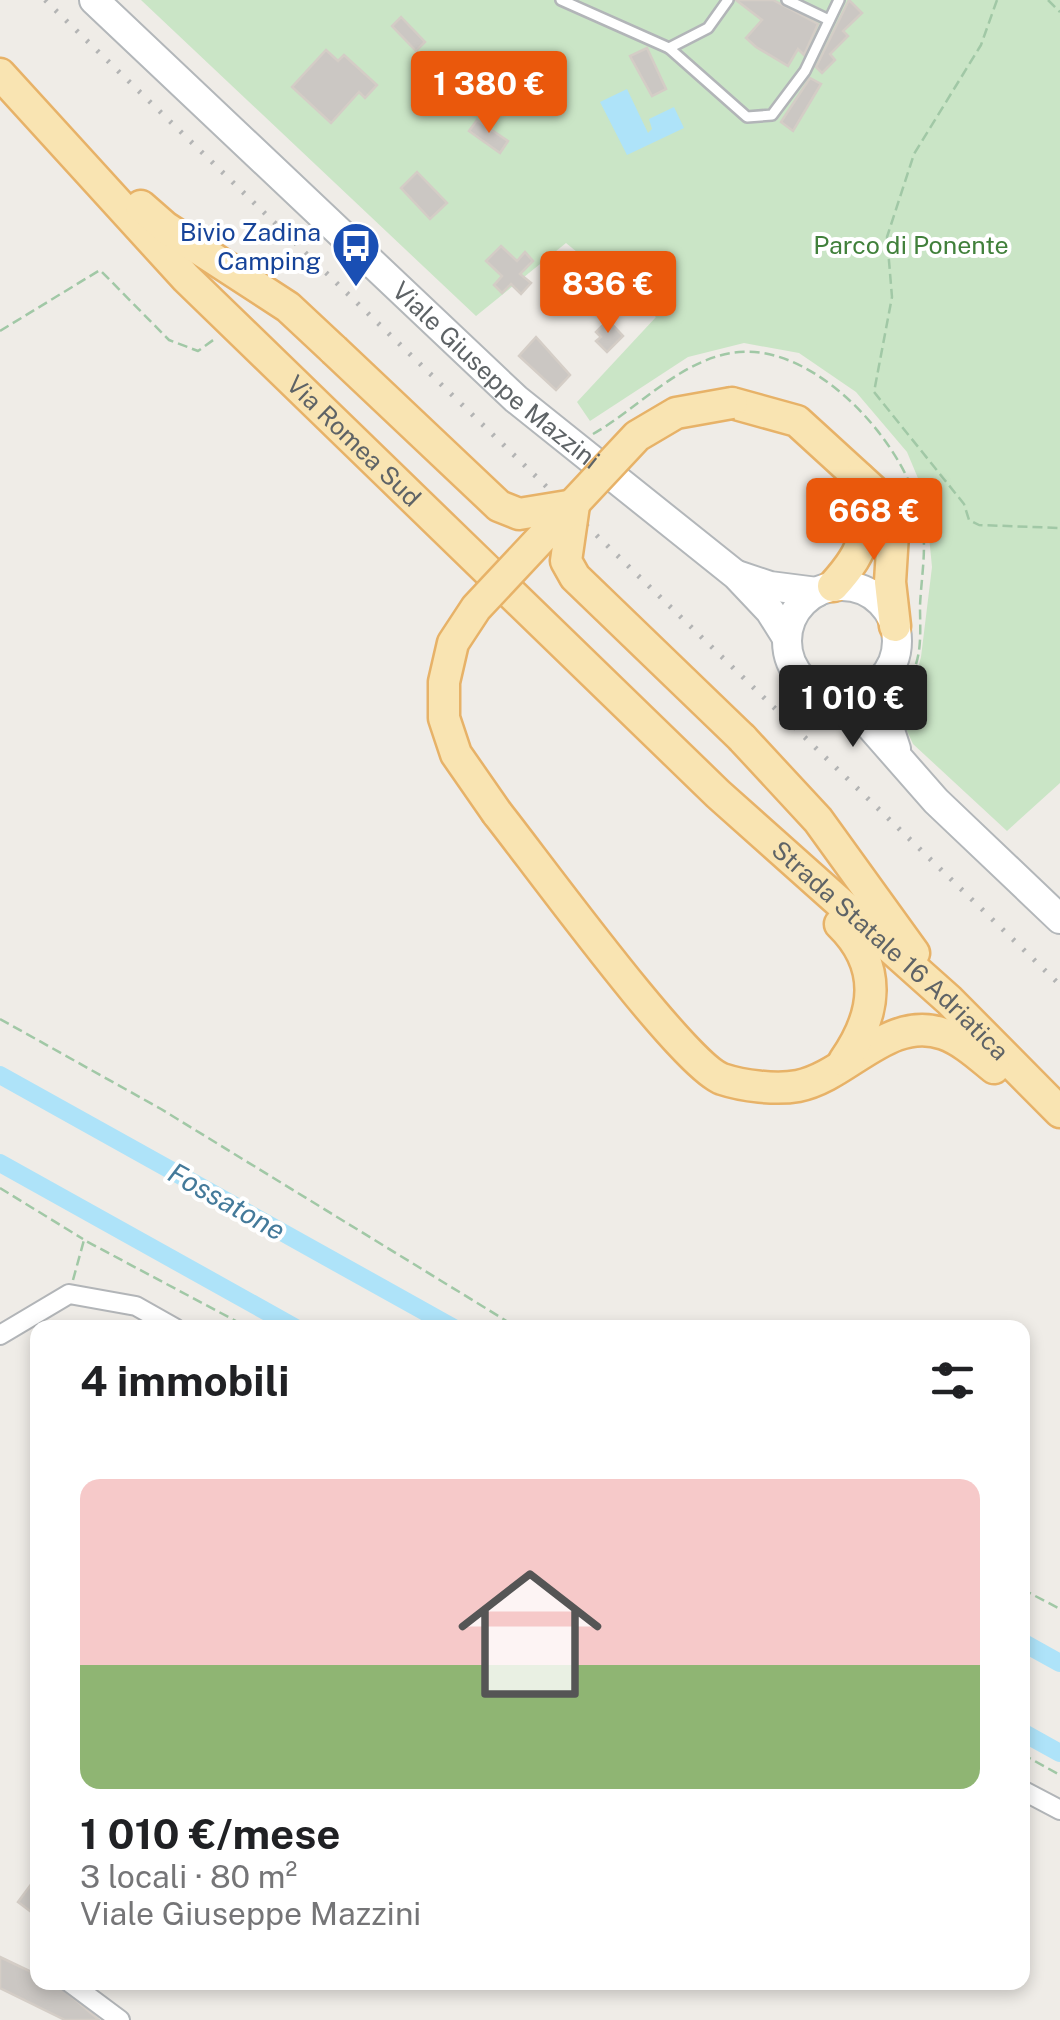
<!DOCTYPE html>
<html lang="it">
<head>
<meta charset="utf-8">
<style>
	:root { --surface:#fff; --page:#f6f6f6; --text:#202124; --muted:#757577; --line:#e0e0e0; --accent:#ea580c }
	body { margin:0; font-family:"Public Sans",sans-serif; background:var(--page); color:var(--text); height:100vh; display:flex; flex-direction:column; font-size:38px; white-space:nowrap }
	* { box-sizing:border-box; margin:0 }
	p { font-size:32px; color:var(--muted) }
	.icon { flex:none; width:55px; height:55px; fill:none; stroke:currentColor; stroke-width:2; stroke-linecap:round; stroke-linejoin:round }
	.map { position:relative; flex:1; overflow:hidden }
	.sheet { position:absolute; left:30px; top:1320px; width:1000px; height:670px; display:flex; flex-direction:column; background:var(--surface); border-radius:20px; box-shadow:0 5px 15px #0003 }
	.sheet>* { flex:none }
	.price { position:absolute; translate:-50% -85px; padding:0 22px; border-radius:10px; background:var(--accent); color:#fff; font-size:32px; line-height:65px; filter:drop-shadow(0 2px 5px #0008) }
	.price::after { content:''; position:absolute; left:50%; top:60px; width:30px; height:22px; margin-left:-15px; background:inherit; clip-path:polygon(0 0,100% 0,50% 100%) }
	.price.on { background:#222; color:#fff }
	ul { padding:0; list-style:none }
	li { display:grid; align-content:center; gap:20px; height:530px; padding:0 50px }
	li+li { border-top:2px solid var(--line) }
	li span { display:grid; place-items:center; height:310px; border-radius:20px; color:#555 }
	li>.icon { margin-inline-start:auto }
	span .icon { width:180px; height:180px; fill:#fffc; stroke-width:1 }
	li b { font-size:42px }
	h2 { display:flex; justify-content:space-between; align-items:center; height:120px; padding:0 50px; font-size:42px }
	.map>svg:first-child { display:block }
	.green { fill:#cae5c6 }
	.water { fill:#aee3f9 }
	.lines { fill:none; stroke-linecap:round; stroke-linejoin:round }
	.canal { stroke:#aee3f9; stroke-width:18 }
	.building { fill:#cbc7c3; stroke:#d4cdc6; stroke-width:2.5 }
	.lane-casing { stroke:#b2b5b8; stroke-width:14 }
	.street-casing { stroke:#b2b5b8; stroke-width:22 }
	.secondary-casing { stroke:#b3b7ba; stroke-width:32 }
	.primary-casing { stroke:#e7b268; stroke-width:35 }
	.path { stroke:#a1c8a6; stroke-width:2.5; stroke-dasharray:10 5; stroke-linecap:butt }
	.lane { stroke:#fff; stroke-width:9 }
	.street { stroke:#fff; stroke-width:18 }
	.secondary { stroke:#fff; stroke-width:28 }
	.primary { stroke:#f9e4b2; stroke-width:30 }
	.rail { stroke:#b3b4b4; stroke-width:5; stroke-dasharray:2.5 12; stroke-linecap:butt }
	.primary-bridge-casing { stroke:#e7b268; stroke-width:35; stroke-linecap:butt }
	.primary-bridge { stroke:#f9e4b2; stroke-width:30 }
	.labels { text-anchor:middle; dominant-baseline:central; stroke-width:8; stroke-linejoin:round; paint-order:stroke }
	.transit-label { font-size:25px; fill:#164399; stroke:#fff; text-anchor:end }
	.park-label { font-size:25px; fill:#41803b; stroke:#fff }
	.street-label { font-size:25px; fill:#5e6366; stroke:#fff }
	.water-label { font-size:28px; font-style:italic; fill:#447a9a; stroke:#fff }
</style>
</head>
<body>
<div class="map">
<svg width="1060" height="2020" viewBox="0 0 1060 2020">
	<rect width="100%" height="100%" fill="#efece7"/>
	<path class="green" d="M141,0H1060V783L1007,831L913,744L903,722L921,657L932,567L925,495L907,452L856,392L799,353L744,343L688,357L590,421L577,402L656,317L566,243L476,316Z"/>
	<path class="water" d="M627,89L648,133L652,129L649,119L674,107L684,128L627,155L600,102Z"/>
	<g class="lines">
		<g class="canal">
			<path d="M0,1075L454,1328"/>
			<path d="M0,1163L296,1328"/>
			<path d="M1022,1642L1060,1663"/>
			<path d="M1022,1732L1060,1753"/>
		</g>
	</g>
	<g class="building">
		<path d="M736,0H773L818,24L804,55L798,49L788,66L756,47L746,38L762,20Z"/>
		<path d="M849,0L862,13L843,31L848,36L830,54L835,60L822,73L816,67Z"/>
		<path d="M401,17L425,42L416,51L392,26Z"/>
		<path d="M647,48L666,89L652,96L630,56Z"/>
		<path d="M326,50L338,61L344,55L377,85L365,98L359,92L331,123L292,87Z"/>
		<path d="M810,78L821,84L793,131L781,122Z"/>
		<path d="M477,120L508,141L500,153L469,131Z"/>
		<path d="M417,172L447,203L430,219L401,188Z"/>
		<path d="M501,246L517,261L525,252L533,261L520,274L531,283L521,294L511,284L502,293L494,285L502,276L486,261Z"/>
		<path d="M571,277L580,286L572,294L578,299L568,309L554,294Z"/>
		<path d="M608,320L623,336L607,352L596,341L601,337L596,332Z"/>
		<path d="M536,337L570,375L556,390L519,356Z"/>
		<path d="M38,1875V1917L18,1902Z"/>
		<path d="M0,1957L38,1975V1982L57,1984L99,2020H65L0,1988Z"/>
	</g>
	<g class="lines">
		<g class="lane-casing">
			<g id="lane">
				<path d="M561,0L669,48L708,28L728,0"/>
				<path d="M787,0L829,20"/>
				<path d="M669,48L747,117L772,115L805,71L839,0"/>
			</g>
		</g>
		<g class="street-casing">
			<g id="street">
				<path d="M0,1335L69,1294L136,1306L175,1328"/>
				<path d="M1022,1790L1060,1810"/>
				<path d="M69,1982L120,2020"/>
			</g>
		</g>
		<g class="secondary-casing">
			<g id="secondary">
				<path id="s1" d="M94,0L516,399L736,575L770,611L787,638"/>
				<path d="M737,575L770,586L817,592"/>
				<circle cx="842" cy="641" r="55"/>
				<path d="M892,665L885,715L896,749"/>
				<path d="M838,696L864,719L936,801L1060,919"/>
			</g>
		</g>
		<g class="primary-casing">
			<g id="primary">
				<path id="s2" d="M0,74L186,278L718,794L949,1000L1060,1112"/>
				<path d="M141,206L165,227L288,307L334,350"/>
				<path d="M732,403L797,421L878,495L893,534L890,582L895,626"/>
				<path d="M833,586C869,546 869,530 859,478"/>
				<path d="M742,738L818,820L914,953"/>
				<path d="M497,813C533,858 683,1065 722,1079C743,1086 776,1090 798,1086C848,1076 889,1014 944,1034C963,1041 978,1055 994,1068"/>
				<path d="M840,924C883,966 877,1014 844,1061"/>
			</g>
		</g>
		<g class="path">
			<path d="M997,0L981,45L914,154L887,237L892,297L874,392L964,504L969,520L979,525L1060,528"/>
			<path d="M1048,0L1060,12"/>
			<path d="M0,331L100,270L169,340L198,351L216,338"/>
			<path d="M593,434C639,408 683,357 739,352C821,345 915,453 923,529C926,554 921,581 920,606C920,626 922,648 915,667"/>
			<path d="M0,1019L161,1109L518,1328"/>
			<path d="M0,1188L83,1239"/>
			<path d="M73,1280L84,1240L249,1328"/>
			<path d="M1022,1589L1060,1609"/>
			<path d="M1022,1754L1060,1775"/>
		</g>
		<use href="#lane" class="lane"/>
		<use href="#street" class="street"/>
		<use href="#secondary" class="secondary"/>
		<use href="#primary" class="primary"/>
		<path class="rail" d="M45,0L1060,985"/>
		<g class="primary-bridge-casing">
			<g id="primary-bridge">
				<path d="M334,350L499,506L519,514L574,505"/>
				<path d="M574,505L566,561L575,577L742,738"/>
				<path d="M497,813L456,754L444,718V682L453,643L476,608L637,436L676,413L732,403"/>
			</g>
		</g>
		<use href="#primary-bridge" class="primary-bridge"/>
	</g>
	<defs>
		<g id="bus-pin" transform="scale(2.5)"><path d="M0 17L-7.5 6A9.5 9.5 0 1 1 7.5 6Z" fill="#1a4fb4" stroke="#fff"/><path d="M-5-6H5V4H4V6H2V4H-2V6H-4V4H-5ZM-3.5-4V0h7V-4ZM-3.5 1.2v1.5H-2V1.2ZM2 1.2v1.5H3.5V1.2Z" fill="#fff"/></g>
	</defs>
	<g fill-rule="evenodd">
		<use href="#bus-pin" x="356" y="246"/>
	</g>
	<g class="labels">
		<g class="transit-label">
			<text x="321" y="232">Bivio Zadina<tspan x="321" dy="29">Camping</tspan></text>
		</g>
		<g class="park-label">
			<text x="911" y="245">Parco di Ponente</text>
		</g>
		<g class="street-label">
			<text stroke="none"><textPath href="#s1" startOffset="550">Viale Giuseppe Mazzini</textPath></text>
			<text stroke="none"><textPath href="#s2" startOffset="510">Via Romea Sud</textPath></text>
			<text stroke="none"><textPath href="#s2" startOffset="1250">Strada Statale 16 Adriatica</textPath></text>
		</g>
		<g class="water-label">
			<text transform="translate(227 1201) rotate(29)">Fossatone</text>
		</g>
	</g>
</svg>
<b class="price" style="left:489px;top:136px">1 380 €</b>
<b class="price" style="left:608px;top:336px">836 €</b>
<b class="price" style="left:874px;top:563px">668 €</b>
<b class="price on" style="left:853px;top:750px">1 010 €</b>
<section class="sheet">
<h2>4 immobili<svg class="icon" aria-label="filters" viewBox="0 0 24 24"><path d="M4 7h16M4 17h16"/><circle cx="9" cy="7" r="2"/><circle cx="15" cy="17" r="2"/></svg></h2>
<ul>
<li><span style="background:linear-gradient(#f6c9c9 60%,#8fb573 0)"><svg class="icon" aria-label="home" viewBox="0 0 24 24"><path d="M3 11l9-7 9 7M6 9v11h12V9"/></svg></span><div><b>1 010 €/mese</b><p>3 locali · 80 m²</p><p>Viale Giuseppe Mazzini</p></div></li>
</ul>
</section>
</div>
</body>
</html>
